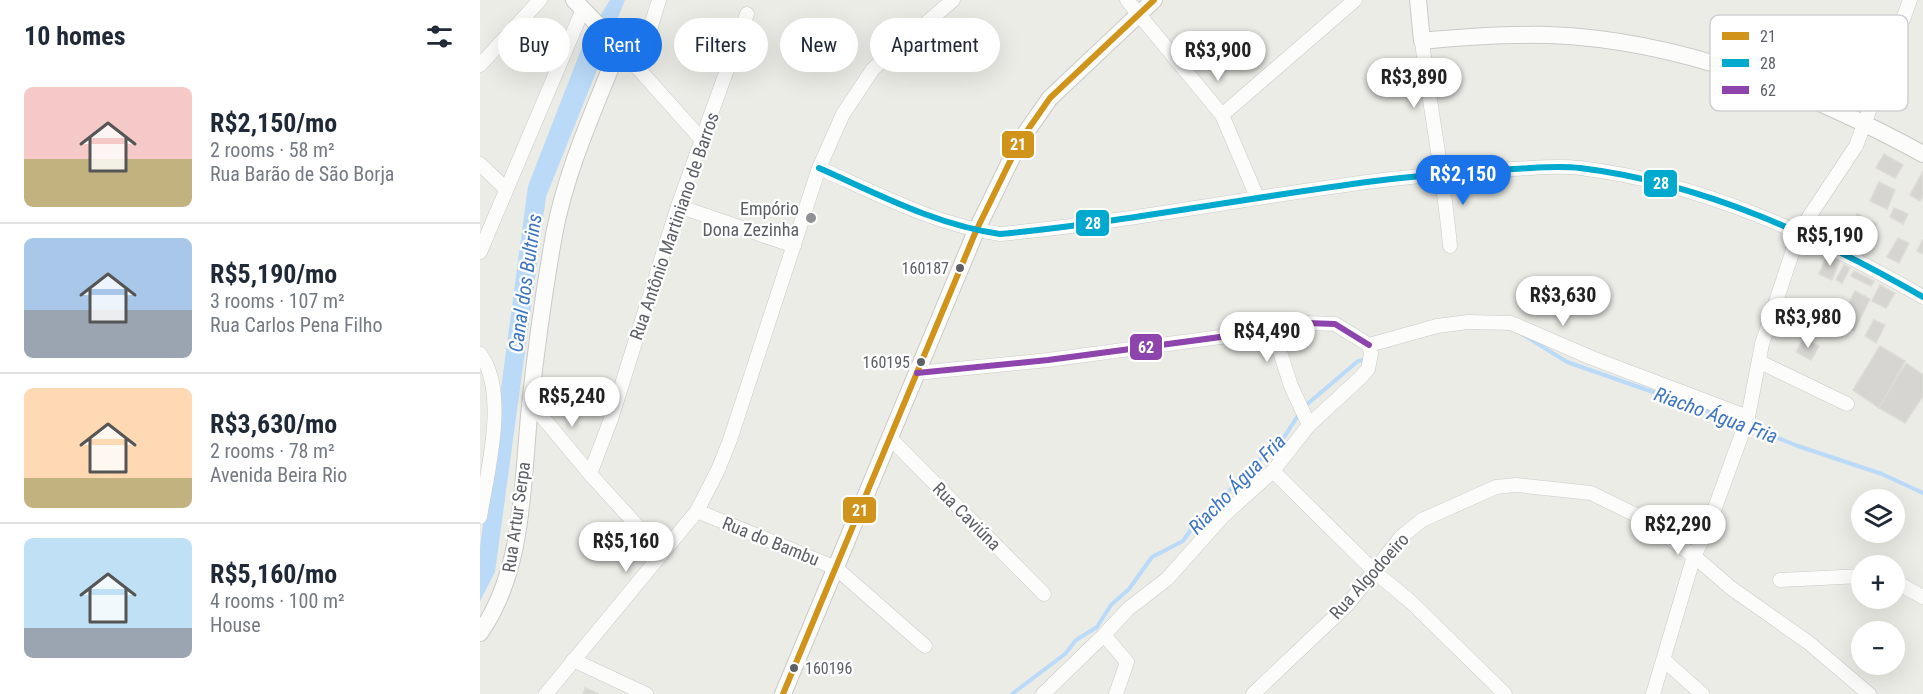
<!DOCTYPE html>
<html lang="en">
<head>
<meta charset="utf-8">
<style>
	:root { --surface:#fff; --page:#f2f2f3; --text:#1f2937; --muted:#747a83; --line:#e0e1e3; --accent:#1a73e8 }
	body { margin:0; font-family:"Roboto Condensed",sans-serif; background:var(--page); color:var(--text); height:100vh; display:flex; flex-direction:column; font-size:22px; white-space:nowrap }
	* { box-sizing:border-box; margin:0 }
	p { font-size:20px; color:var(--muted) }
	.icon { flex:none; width:33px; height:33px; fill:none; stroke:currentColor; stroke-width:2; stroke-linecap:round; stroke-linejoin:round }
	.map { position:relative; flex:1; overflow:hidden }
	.sheet { display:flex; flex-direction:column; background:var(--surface); width:480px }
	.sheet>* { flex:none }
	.hud { position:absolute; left:18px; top:18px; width:570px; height:54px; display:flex; gap:12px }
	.fabs { position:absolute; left:1371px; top:489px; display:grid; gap:12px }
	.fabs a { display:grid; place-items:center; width:54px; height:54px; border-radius:50%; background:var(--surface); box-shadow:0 6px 24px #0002; font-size:30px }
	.price { position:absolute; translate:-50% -51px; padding:0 14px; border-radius:21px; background:#fff; color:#222; font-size:20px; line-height:39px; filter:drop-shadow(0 2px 3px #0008) }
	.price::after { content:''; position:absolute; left:50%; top:36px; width:18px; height:14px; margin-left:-9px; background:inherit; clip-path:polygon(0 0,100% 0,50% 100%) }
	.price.on { background:var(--accent); color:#fff }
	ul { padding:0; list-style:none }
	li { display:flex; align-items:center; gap:18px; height:150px; padding:0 24px }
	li+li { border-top:2px solid var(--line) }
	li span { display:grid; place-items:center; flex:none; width:168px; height:120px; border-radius:9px; color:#555 }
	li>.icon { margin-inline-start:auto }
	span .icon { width:72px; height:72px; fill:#fffc; stroke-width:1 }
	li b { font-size:26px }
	h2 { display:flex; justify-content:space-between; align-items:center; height:72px; padding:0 24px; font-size:26px }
	.chip { padding:0 21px; border-radius:27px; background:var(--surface); box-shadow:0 6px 24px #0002; font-size:21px; line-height:54px }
	.chip.on { background:var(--accent); color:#fff }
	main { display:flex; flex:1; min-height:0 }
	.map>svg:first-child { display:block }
	.water { fill:#badaf8 }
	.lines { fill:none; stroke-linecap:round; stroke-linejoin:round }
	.stream { stroke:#badaf8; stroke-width:4 }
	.building { fill:#d6d5d2; stroke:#dcdbd6; stroke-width:1.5 }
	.minor-casing { stroke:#c9c9c8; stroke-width:15 }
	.tertiary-casing { stroke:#c9c9c8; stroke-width:18 }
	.minor { stroke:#fcfcfb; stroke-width:14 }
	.tertiary { stroke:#fcfcfb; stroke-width:16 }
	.bus-1-casing { stroke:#fff; stroke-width:10 }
	.bus-2-casing { stroke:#fff; stroke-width:10 }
	.bus-3-casing { stroke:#fff; stroke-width:10 }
	.bus-1 { stroke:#d0941a; stroke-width:6 }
	.bus-2 { stroke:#00a9ce; stroke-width:6 }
	.bus-3 { stroke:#8e44ad; stroke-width:6 }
	.poi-dot { fill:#8e9193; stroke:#fff; stroke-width:2 }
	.bus-dot { fill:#5c6066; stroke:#fff; stroke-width:2 }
	.labels { text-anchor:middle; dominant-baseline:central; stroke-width:4.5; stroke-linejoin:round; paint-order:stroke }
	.bus-label { font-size:16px; fill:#5c6066; stroke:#fff; text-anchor:end }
	.poi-label { font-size:18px; fill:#5c6066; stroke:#fff; text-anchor:end }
	.street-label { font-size:18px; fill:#5c6066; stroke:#fff }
	.water-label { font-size:20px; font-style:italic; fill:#3d75c2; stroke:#fff }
	.key { fill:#fff; stroke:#cecfd1; stroke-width:1.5 }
	.key-label { font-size:16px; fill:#5c6066 }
	.line-badge { stroke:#fff; stroke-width:2 }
	.badge-label { font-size:16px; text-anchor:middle; font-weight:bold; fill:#fff }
</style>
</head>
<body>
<main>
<section class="sheet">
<h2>10 homes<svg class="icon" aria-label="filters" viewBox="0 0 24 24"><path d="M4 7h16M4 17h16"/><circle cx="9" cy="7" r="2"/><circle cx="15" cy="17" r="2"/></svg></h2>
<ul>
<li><span style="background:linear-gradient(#f6c9c9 60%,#c2b280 0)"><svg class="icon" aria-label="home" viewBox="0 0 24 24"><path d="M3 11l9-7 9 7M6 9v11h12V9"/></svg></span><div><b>R$2,150/mo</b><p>2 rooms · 58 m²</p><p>Rua Barão de São Borja</p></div></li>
<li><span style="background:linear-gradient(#a9c7e8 60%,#9aa5b1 0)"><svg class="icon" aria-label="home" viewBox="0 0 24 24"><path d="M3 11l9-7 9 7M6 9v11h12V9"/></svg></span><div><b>R$5,190/mo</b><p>3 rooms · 107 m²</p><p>Rua Carlos Pena Filho</p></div></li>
<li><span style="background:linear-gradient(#ffd9b3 75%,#c2b280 0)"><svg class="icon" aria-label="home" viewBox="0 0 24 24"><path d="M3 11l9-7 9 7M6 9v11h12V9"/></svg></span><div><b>R$3,630/mo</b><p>2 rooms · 78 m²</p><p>Avenida Beira Rio</p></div></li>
<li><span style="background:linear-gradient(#bfe0f5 75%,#9aa5b1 0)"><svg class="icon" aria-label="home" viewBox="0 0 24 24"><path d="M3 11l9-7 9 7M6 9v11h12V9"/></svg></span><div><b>R$5,160/mo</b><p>4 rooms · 100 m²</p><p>House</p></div></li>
</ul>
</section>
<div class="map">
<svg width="1443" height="694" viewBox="0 0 1443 694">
	<rect width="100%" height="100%" fill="#ecece7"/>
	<path class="water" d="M130,0H145L66,197L15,572L0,601V547L48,186L104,42Z"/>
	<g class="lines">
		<g class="stream">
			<path d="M1042,334L1087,362L1262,423"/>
			<path d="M825,406L878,361L888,359"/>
			<path d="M1269,426L1315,445L1402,474L1443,493"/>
			<path d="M532,694L585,654L596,640L617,627L631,605L649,589L672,557L703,541L712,528L727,517L766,471L799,445L819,414"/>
		</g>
	</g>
	<g class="building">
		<path d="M1404,154L1423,165L1415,178L1396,168Z"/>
		<path d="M1442,173L1443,196L1440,201L1430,195Z"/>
		<path d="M1399,182L1415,190L1407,209L1390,201Z"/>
		<path d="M1414,208L1428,214L1423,224L1410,217Z"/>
		<path d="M1377,214L1397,224L1387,244L1367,235Z"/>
		<path d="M1418,238L1429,243L1419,263L1407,257Z"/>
		<path d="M1443,239V254L1437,251Z"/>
		<path d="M1347,255L1360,260L1352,280L1339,274Z"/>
		<path d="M1364,265L1370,268L1362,283L1356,280Z"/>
		<path d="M1374,271L1394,281L1391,286L1371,276Z"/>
		<path d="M1400,285L1415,293L1406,308L1392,301Z"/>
		<path d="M1375,291L1390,299L1374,331L1359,323Z"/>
		<path d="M1342,302L1359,309L1353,324L1335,317Z"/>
		<path d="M1394,320L1405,325L1396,343L1385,336Z"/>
		<path d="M1324,338L1339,346L1331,360L1316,352Z"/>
		<path d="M1400,346L1425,361L1399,408L1373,390Z"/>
		<path d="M1426,363L1443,375V396L1425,423L1399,408Z"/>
		<path d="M105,688L119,694H103Z"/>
	</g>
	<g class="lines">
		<g class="minor-casing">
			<g id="minor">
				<path d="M647,0L742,115L777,197"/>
				<path d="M942,41C950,110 964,177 970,246"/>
				<path d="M139,47L222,140"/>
				<path d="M0,65L60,0"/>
				<path d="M158,68L179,0"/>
				<path d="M742,115L875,0"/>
				<path d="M0,164L26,189"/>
				<path d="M339,168C398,194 456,225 520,234C646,222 770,197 895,181C941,175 987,172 1033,169C1056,168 1078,165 1100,168C1223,183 1337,236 1443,297"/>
				<path d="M198,206L314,246"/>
				<path d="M0,252L103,9"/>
				<path d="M793,330L811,386L829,425"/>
				<path d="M889,345L957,326L988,322L1031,323L1112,358L1268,417"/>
				<path d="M0,354C29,392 7,473 0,517"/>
				<path d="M1280,362L1367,404"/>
				<path d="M437,373L568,360L793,330L827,323L855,324L889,345"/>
				<path d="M50,402L110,474L182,553"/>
				<path d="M410,438L564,594"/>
				<path d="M793,471L895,572L931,602L1025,694"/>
				<path d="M110,474L131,419L198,206L267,14"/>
				<path d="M217,511L356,568L445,646"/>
				<path d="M1300,580L1382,576"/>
				<path d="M1414,581L1443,597"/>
				<path d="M624,635L648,609L687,579L743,516L793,471L829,425L880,378L888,369L891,354L889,345"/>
				<path d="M93,660L166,694"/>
				<path d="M1185,661L1222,694"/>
				<path d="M66,694L217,511L238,470L250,440L339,168L363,114L393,69L473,0"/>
				<path d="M563,694L624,635L647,662L636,694"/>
				<path d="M773,694L868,604L921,537L942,520L1016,487L1036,485L1111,493L1162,518L1214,556L1251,588L1329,643L1389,694"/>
				<path d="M1173,694L1214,556L1227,530L1268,417L1282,344L1319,232L1376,146L1430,0"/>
			</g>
		</g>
		<g class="tertiary-casing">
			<g id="tertiary">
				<path d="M938,0L942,41C984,37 1027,34 1069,35C1202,40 1327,91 1443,154"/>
				<path d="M0,633C45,569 42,481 50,406C56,349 64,291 74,235C86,170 115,108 139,47L94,0"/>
				<path d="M303,694L496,231L540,141L570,98L674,0"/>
			</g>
		</g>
		<use href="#minor" class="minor"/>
		<use href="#tertiary" class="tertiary"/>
		<g class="bus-1-casing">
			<path id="bus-1" d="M303,694L496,231L540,141L570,98L674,0"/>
		</g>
		<g class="bus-2-casing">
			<path id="bus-2" d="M339,168C398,194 456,225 520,234C646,222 770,197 895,181C941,175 987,172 1033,169C1056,168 1078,165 1100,168C1223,183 1337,236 1443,297"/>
		</g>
		<g class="bus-3-casing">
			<path id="bus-3" d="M437,373L568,360L793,330L827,323L855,324L889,345"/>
		</g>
		<use href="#bus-1" class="bus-1"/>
		<use href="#bus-2" class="bus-2"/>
		<use href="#bus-3" class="bus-3"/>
	</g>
	<circle class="poi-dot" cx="331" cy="218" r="6"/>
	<g class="bus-dot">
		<circle cx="480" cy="268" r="5"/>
		<circle cx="441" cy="362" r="5"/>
		<circle cx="314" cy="668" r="5"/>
	</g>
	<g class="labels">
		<g class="bus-label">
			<text x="469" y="268">160187</text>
			<text x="430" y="362">160195</text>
			<text x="325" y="668" text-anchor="start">160196</text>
		</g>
		<g class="poi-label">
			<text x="319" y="208">Empório<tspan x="319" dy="21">Dona Zezinha</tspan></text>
		</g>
		<g class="street-label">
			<text transform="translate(194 226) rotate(-71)">Rua Antônio Martiniano de Barros</text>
			<text transform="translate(487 516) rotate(45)">Rua Caviúna</text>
			<text transform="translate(36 517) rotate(-82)">Rua Artur Serpa</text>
			<text transform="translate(291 541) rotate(22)">Rua do Bambu</text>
			<text transform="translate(889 576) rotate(-48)">Rua Algodoeiro</text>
		</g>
		<g class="water-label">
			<text transform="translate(45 283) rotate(-82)">Canal dos Bultrins</text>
			<text transform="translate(1236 415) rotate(20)">Riacho Água Fria</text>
			<text transform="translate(757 484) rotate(-46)">Riacho Água Fria</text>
		</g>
	</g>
	<rect x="1230" y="15" width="198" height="96" rx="9" class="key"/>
	<rect x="1242" y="32" width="27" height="8" fill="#d0941a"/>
	<rect x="1242" y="59" width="27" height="8" fill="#00a9ce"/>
	<rect x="1242" y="86" width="27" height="8" fill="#8e44ad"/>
	<g class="key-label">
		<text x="1280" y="42">21</text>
		<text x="1280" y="69">28</text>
		<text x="1280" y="96">62</text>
	</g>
	<g class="line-badge">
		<rect x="521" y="130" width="34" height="29" rx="6" fill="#d0941a"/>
		<rect x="1163" y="169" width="35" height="29" rx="6" fill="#00a9ce"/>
		<rect x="595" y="209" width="35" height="28" rx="6" fill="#00a9ce"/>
		<rect x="649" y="333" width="34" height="28" rx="6" fill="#8e44ad"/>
		<rect x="362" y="496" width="35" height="28" rx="6" fill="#d0941a"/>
	</g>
	<g class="badge-label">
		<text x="538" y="150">21</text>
		<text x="1181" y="189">28</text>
		<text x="613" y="229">28</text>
		<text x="666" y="353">62</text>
		<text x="380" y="516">21</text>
	</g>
</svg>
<div class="fabs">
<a><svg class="icon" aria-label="layers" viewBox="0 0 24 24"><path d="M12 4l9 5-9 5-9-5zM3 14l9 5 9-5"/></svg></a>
<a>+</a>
<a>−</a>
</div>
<b class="price" style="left:738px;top:82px">R$3,900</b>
<b class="price" style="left:934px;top:109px">R$3,890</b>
<b class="price on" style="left:983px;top:206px">R$2,150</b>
<b class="price" style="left:1350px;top:267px">R$5,190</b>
<b class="price" style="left:1083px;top:327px">R$3,630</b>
<b class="price" style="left:1328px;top:349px">R$3,980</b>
<b class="price" style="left:787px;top:363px">R$4,490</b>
<b class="price" style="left:92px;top:428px">R$5,240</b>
<b class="price" style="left:1198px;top:556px">R$2,290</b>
<b class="price" style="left:146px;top:573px">R$5,160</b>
<div class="hud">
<a class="chip">Buy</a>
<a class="chip on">Rent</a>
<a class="chip">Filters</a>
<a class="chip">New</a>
<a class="chip">Apartment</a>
</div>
</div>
</main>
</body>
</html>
